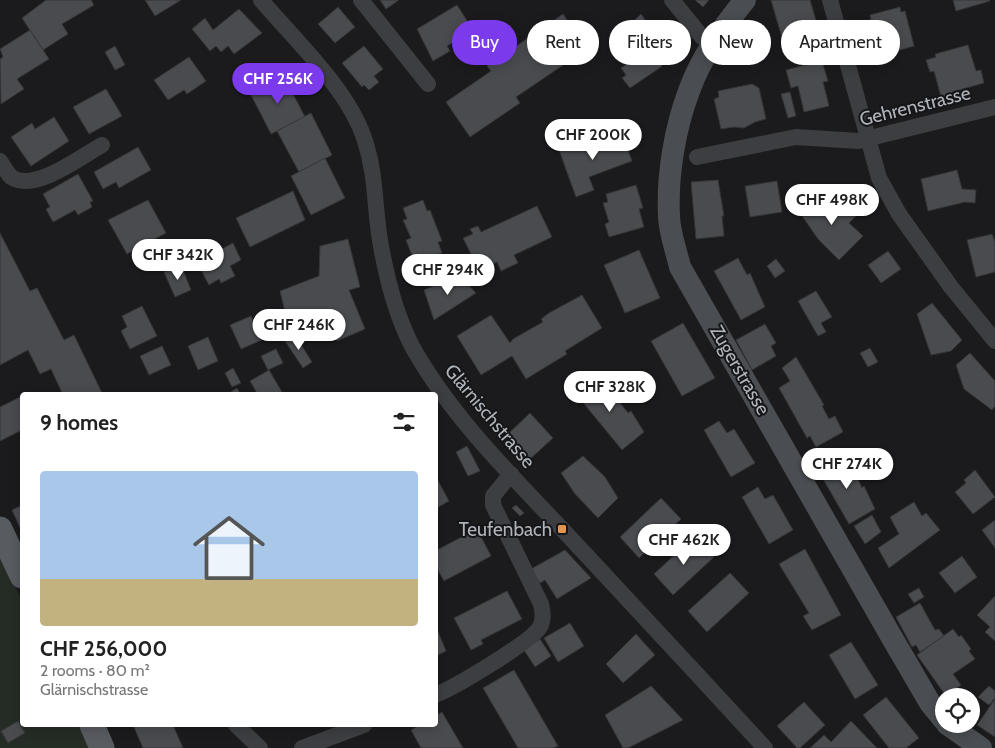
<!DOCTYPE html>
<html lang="en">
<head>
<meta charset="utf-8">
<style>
	:root { --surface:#fff; --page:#f6f6f6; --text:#222; --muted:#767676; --accent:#7c3aed }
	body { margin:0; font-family:Cabin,sans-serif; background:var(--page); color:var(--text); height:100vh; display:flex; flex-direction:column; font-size:19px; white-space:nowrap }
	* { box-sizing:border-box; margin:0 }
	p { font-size:16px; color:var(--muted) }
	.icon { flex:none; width:28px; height:28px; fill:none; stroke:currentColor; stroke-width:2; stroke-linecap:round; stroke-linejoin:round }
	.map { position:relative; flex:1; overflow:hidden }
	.panel { position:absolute; left:20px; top:392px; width:418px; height:335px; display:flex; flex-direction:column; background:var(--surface); border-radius:5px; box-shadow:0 2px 12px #0003 }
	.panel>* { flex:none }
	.banner { position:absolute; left:452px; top:20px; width:468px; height:45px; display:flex; gap:10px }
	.controls { position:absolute; left:935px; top:688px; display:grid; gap:10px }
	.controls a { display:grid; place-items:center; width:45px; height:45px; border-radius:50%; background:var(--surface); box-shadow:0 2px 12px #0003; font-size:25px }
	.price { position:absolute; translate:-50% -42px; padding:0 11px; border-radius:18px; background:#fff; color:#222; font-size:16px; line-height:32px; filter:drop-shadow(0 1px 2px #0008) }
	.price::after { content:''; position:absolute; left:50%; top:30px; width:15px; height:11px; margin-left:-8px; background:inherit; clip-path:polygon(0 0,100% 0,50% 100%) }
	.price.current { background:var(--accent); color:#fff }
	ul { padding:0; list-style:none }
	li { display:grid; align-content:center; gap:10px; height:265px; padding:0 20px }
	li span { display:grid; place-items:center; height:155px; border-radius:5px; color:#555 }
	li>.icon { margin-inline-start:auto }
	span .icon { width:90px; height:90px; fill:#fffc; stroke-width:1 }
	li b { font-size:21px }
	h2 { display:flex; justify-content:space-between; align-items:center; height:60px; padding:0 20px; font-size:21px }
	.chip { padding:0 18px; border-radius:22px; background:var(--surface); box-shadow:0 2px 12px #0003; font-size:18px; line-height:45px }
	.chip.current { background:var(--accent); color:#fff }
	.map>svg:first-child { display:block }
	.green { fill:#252c25 }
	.building { fill:#4a4b4f; stroke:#353538 }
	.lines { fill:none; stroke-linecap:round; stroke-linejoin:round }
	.street { stroke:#3c3e41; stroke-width:16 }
	.secondary { stroke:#4a4d51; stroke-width:22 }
	.primary { stroke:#585b60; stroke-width:25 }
	.poi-dot { fill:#e1954e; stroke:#161618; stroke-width:2 }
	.labels { text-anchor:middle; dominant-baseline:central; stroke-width:4; stroke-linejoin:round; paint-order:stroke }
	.street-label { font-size:19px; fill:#afb4bb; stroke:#161618 }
	.poi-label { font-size:19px; fill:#afb4bb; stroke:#161618; text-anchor:end }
</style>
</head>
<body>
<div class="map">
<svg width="995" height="748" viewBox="0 0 995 748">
	<rect width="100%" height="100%" fill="#1b1b1d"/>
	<path class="green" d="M0,557L22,600V725H83L94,748H0Z"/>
	<g class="building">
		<path d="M91,0L94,5L62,24L68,34L43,50L22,18L46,0Z"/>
		<path d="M145,0H181L155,16Z"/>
		<path d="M380,0H399L386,9Z"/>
		<path d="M695,0H709L703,7Z"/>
		<path d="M771,0H810L819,31L783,41Z"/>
		<path d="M953,0H989L990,1L956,11Z"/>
		<path d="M457,5L473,30L447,46L450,51L433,61L417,29Z"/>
		<path d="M338,7L355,27L335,43L318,24Z"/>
		<path d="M900,7L901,12L905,11L914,46L875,57L871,43L875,42L869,20L871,19L870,15Z"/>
		<path d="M239,9L262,33L234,54L228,46L221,52L216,46L210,51L192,29L205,18L213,30Z"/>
		<path d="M563,14L587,49L516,97L520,103L470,137L446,102L491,71L487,66Z"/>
		<path d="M641,14L665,49L664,53L667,57L661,67L630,88L622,78L626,75L621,68L627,64L632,40L625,29Z"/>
		<path d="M30,30L49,59L17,79L24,89L1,104L0,59L3,57L0,49Z"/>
		<path d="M968,45L976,71L981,70L984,83L952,92L953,94L941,97L934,71L930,72L926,60L936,57L935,54Z"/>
		<path d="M115,46L125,65L115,70L105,52Z"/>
		<path d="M364,46L383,69L374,76L379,82L369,90L364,85L362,87L342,63Z"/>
		<path d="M189,57L206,81L187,94L184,90L168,100L154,80Z"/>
		<path d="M822,61L828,81L823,82L829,106L804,112L798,86L791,88L786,70Z"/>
		<path d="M284,76L305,117L271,134L251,95Z"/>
		<path d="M752,84L759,88L766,119L755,122L744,128L734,127L721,129L714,99L719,97L718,91Z"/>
		<path d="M106,89L122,116L89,134L73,107Z"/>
		<path d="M790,92L796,116L788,118L781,94Z"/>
		<path d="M311,113L332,155L299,172L277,131Z"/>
		<path d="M54,117L69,141L31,166L11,137L32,123L35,129Z"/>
		<path d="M622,134L632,161L589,177L594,190L576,197L559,150L585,140L588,148Z"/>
		<path d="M138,147L151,170L119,188L116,182L103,189L94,172Z"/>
		<path d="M325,158L345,198L311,215L291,176Z"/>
		<path d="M957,170L962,189L976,190L975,203L965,202L928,211L921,179Z"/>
		<path d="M78,174L93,201L90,202L92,207L78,215L75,210L53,222L46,209L50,207L43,194Z"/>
		<path d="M718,180L724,216H722L724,236L696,239L691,182Z"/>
		<path d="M777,181L782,212L750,217L745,186Z"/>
		<path d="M636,185L643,208L639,209L644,227L609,237L605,224L609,222L603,203L608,202L606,194Z"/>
		<path d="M293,191L305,220L250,247L236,218Z"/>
		<path d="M827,194L842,216L851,209L856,216L849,223L863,236L839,260L818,239L800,213Z"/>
		<path d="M148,200L166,233L127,254L108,220Z"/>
		<path d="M423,200L427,211L430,210L442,241L438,242L442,253L415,263L406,240L411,238L403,220L407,219L403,208Z"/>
		<path d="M537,206L552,237L514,255L518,263L501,271L497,262L484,268L478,256L473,258L463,238L473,234L470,229L478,226L481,232Z"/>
		<path d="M0,233L30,291L37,288L64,340L74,335L103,395H63L51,369L40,374L28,350L0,365Z"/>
		<path d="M992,234L995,242V272L976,277L967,240Z"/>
		<path d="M348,239L360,287L349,290L365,329L337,341L319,314L287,320L280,291L319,276L320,246Z"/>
		<path d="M217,243L220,250L233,243L241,260L230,266L235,276L221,283L219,279L209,285L201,270L208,266L200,251Z"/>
		<path d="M639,250L660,298L625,313L604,265Z"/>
		<path d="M888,251L901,269L881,283L868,265Z"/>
		<path d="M738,258L747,275L750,273L765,307L741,320L714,271Z"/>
		<path d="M776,259L785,271L775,278L767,266Z"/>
		<path d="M181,265L191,290L175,297L164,272Z"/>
		<path d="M459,275L476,293L434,320L424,290Z"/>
		<path d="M816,291L832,317L821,323L826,332L818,336L798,301Z"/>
		<path d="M582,295L602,328L565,351L567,354L526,379L512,356L481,375L457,336L491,315L510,343L513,339L543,322L541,319L549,313Z"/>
		<path d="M932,303L962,340L951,351L931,355L917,314Z"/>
		<path d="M142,306L157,336L130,349L121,331L127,327L122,316Z"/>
		<path d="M251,316L262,340L241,349L230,325Z"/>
		<path d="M683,323L715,378L682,396L651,341Z"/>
		<path d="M765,324L776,343L771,346L776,356L752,370L736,340Z"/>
		<path d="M295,335L312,362L303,368L285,341Z"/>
		<path d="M208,337L218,361L198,370L188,346Z"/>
		<path d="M162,346L171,365L149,375L140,356Z"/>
		<path d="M870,348L878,362L868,367L860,353Z"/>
		<path d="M276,349L283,363L268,370L261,356Z"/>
		<path d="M970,353L995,381V406L992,410L964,389L956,365Z"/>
		<path d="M796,357L824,405L822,406L829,419L835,416L843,432L816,447L810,436L807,438L779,388L790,381L782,368Z"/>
		<path d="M233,368L241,383L232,387L225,373Z"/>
		<path d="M269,370L282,392L277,395H258L250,381Z"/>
		<path d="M598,376L608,388L610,386L616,393L614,395L628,413L631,411L644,432L622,450L576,394Z"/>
		<path d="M237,388L241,395H226Z"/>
		<path d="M22,396V430L0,441V407Z"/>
		<path d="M530,413L553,438L529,460L506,436Z"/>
		<path d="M719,421L727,433L734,429L755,463L731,477L704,430Z"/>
		<path d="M467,446L480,471L468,476L456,452Z"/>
		<path d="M583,456L605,477L618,498L598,518L575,494L561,473Z"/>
		<path d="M844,457L850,467L852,466L862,488L864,486L875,509L849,524L819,472Z"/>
		<path d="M975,470L995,497L973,514L955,492L966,483L964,480Z"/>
		<path d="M435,475L449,501L435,509Z"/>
		<path d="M758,487L765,499L773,495L793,530L769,544L742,497Z"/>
		<path d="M661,498L681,519L639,558L620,537Z"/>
		<path d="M914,502L922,516L926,513L940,530L889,568L878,548L899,534L890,517Z"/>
		<path d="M22,505V532L12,510Z"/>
		<path d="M516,505L524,513L520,516L512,508Z"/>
		<path d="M872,515L881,532L865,544L854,526Z"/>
		<path d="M995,520V548L982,530Z"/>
		<path d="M477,529L491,556L444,581L435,565V551Z"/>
		<path d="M695,536L714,557L673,595L654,574Z"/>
		<path d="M805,549L841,615L812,630L803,616L809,613L779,564Z"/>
		<path d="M565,550L591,578L557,599L545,580L540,583L531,569Z"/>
		<path d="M962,556L977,577L955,593L939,573Z"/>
		<path d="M730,573L749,593L707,632L688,611Z"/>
		<path d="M919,588L924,597L914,603L908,594Z"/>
		<path d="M507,591L522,619L481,640L483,644L471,650L454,618Z"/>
		<path d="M995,596V641L985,632L990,627L977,615Z"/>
		<path d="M920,603L935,630L939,629L944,636L920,652L916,645L912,647L896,617Z"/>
		<path d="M570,623L584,646L558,662L544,638Z"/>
		<path d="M437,629L446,651L436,656L435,630Z"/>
		<path d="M953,629L959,637L961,635L971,649L969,651L975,659L953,674L961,685L946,696L917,655Z"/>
		<path d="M636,634L655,655L623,683L606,664Z"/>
		<path d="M540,639L551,656L535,667L524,650Z"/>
		<path d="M851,642L878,685L855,699L829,655Z"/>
		<path d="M514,670L558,746L553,748H518L483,688Z"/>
		<path d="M651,686L683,720L628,748H623L605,715Z"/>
		<path d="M989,686L995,691V698L989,705L978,697Z"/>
		<path d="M886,697L919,738L906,748H889L863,715Z"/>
		<path d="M995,699V737L977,725Z"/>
		<path d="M804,702L825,725L800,748H797L777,726Z"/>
		<path d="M442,712L463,748H421L411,730L420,725H435V716Z"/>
		<path d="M18,721L25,733L8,743L1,731Z"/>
		<path d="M851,721L877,748H810L824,735L831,742Z"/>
		<path d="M133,725H173L183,748H143Z"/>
	</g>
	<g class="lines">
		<g class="street">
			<path d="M261,0C295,40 350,91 365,141C377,178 374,210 381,246C387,280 397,318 413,348C452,417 509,473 563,530C631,603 698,675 765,748"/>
			<path d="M361,0L428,84"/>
			<path d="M672,0L702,37L713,44"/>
			<path d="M830,0L879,178L899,214L951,287L995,341"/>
			<path d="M697,157L796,137L858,141L995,107"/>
			<path d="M0,161C3,165 7,173 11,177C34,193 80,157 102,145"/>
			<path d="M435,695C454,688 531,642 540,627C544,619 543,612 541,604L493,505V496L511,474"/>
			<path d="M236,725L260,748"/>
			<path d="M302,748L364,725"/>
		</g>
		<g class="secondary">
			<path d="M745,0C723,27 701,57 689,91C675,128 667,175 669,215C669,231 676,250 680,267L891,636L930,703L944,720"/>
			<path d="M947,724L981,748"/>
		</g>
		<g class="primary">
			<path d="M0,529L22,576"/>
			<path d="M92,725L102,748"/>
		</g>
	</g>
	<rect class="poi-dot" x="557" y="524" width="10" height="10" rx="2.5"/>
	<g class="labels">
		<g class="street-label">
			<text transform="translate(915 106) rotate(-14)">Gehrenstrasse</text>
			<text transform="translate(740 370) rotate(60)">Zugerstrasse</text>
			<text transform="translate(490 416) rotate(50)">Glärnischstrasse</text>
		</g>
		<g class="poi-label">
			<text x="552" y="529">Teufenbach</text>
		</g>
	</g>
</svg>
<div class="controls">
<a><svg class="icon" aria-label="locate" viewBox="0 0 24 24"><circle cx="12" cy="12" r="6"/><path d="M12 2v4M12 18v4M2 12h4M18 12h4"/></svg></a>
</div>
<b class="price current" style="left:278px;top:105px">CHF 256K</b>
<b class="price" style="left:593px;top:161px">CHF 200K</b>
<b class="price" style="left:832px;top:226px">CHF 498K</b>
<b class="price" style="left:178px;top:281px">CHF 342K</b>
<b class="price" style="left:448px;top:296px">CHF 294K</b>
<b class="price" style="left:299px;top:351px">CHF 246K</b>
<b class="price" style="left:610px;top:413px">CHF 328K</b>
<b class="price" style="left:847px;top:490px">CHF 274K</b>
<b class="price" style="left:684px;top:566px">CHF 462K</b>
<div class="banner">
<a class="chip current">Buy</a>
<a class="chip">Rent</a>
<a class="chip">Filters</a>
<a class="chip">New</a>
<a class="chip">Apartment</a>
</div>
<section class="panel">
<h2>9 homes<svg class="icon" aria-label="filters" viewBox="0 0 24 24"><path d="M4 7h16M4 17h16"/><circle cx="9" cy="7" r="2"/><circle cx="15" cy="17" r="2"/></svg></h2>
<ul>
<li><span style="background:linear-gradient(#a9c7e8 70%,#c2b280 0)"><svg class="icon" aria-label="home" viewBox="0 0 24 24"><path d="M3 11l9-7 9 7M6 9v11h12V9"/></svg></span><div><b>CHF 256,000</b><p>2 rooms · 80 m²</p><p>Glärnischstrasse</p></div></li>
</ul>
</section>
</div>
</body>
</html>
